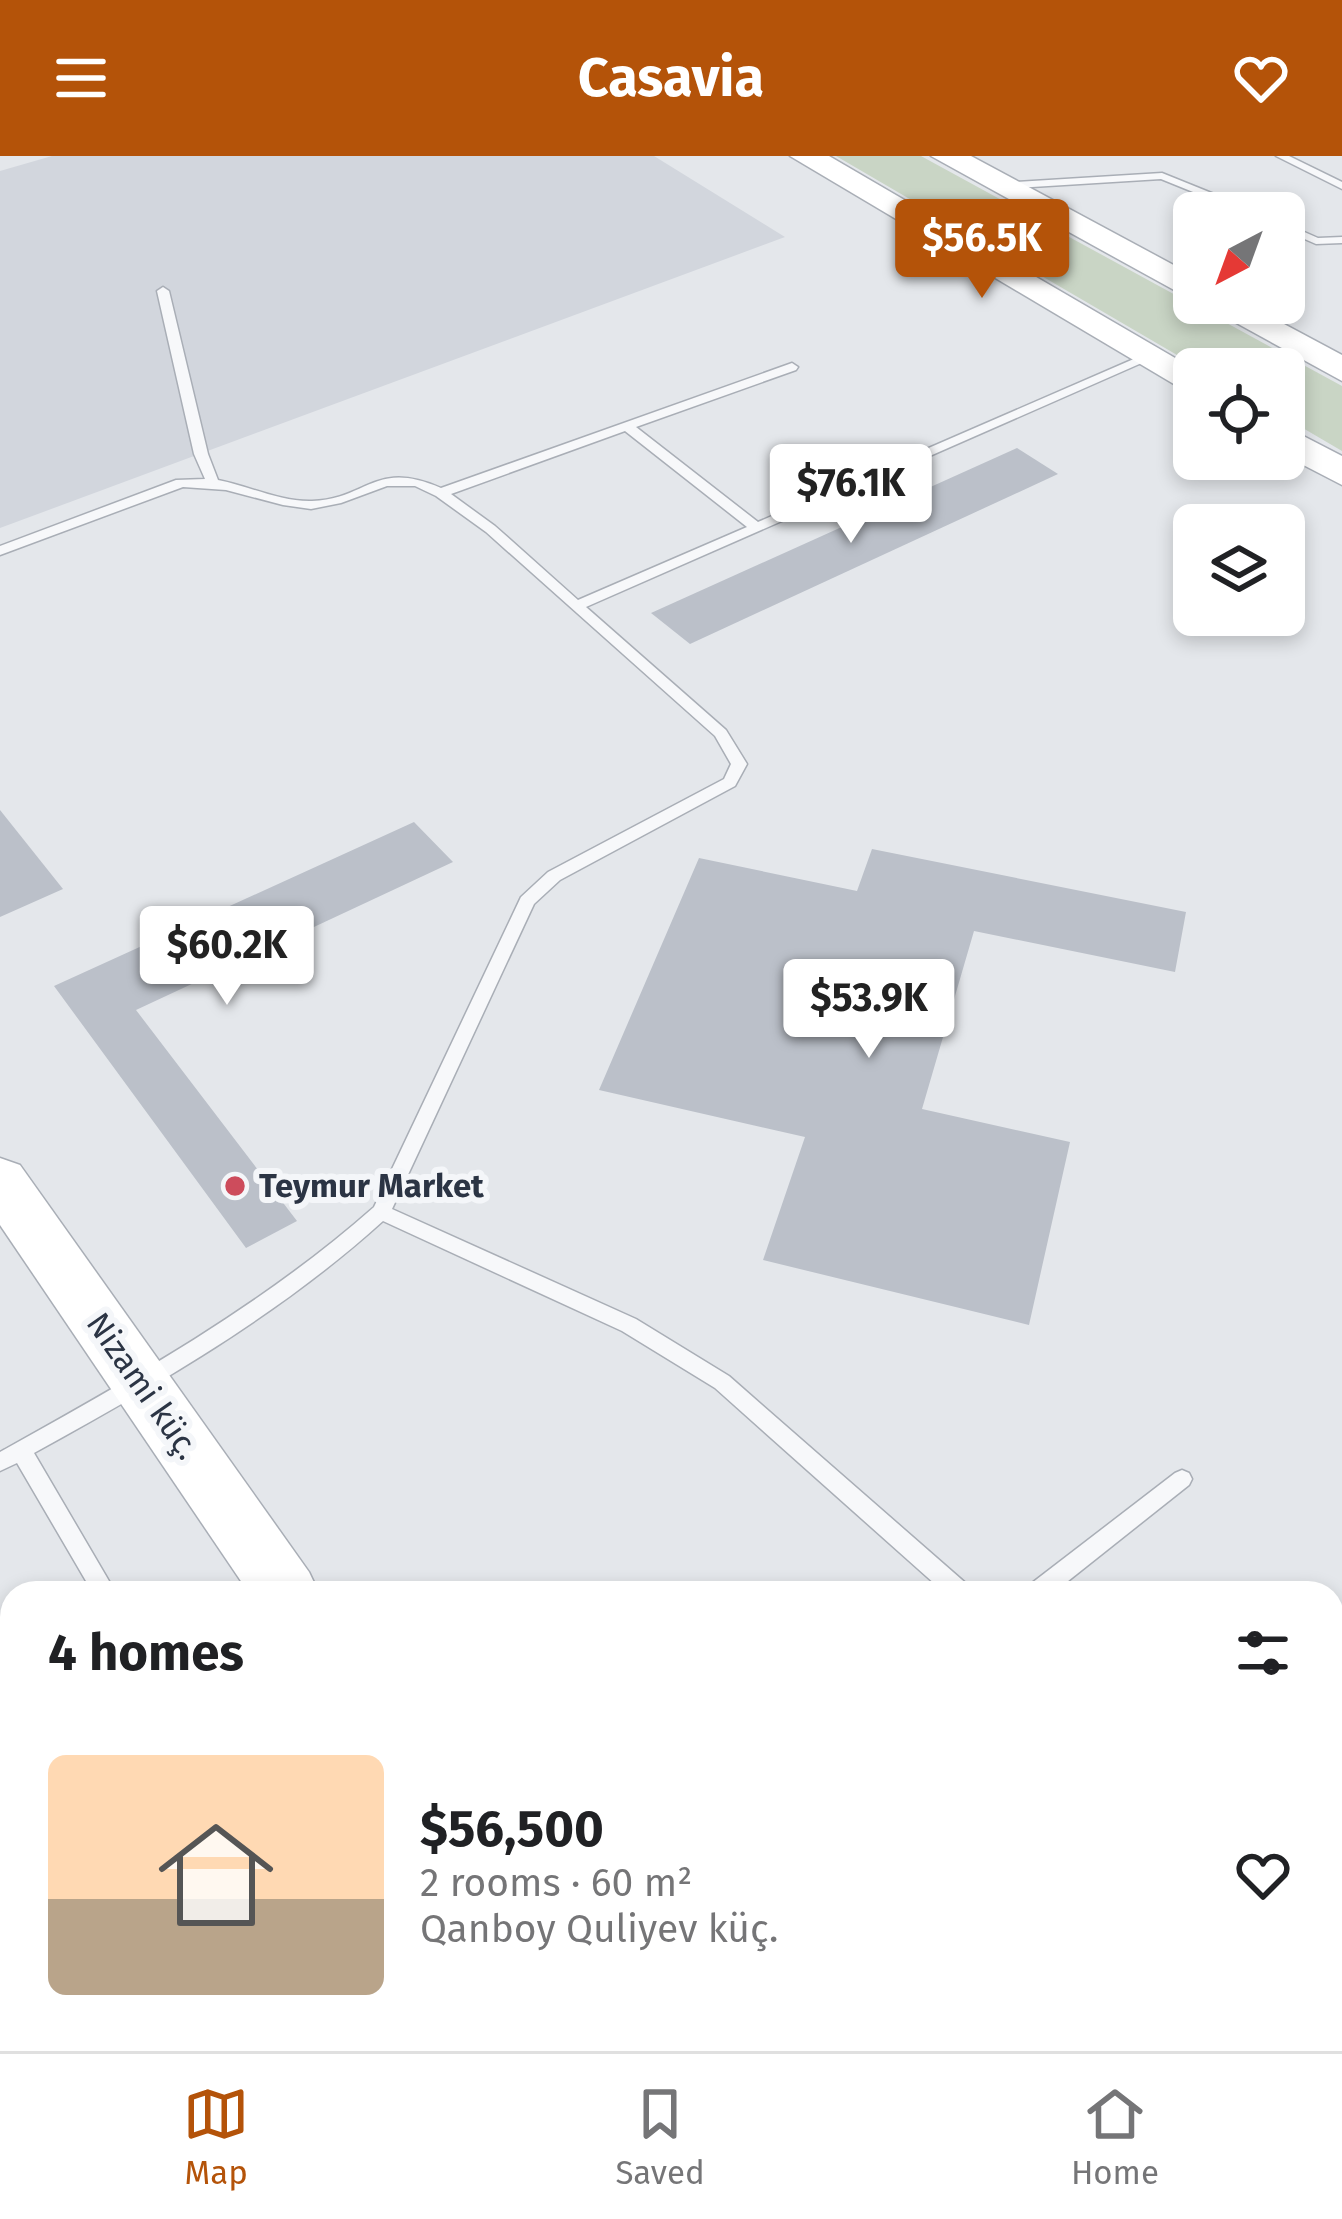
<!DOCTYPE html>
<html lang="en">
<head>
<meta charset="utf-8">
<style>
	:root { --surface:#fff; --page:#f6f6f6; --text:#202124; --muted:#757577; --line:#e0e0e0; --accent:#b45309 }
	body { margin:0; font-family:"Fira Sans",sans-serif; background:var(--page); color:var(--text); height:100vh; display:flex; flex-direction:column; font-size:45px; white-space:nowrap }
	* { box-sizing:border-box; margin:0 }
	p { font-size:39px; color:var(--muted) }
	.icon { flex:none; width:66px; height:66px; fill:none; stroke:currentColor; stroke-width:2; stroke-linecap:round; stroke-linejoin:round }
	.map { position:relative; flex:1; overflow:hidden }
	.drawer { position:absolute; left:0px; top:1425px; width:1344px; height:471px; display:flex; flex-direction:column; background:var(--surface); border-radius:36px 36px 0 0; box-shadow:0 6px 18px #0003 }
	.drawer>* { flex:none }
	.needle { width:78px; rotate:221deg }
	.buttons { position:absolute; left:1173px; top:36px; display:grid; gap:24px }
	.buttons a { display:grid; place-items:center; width:132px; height:132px; border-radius:18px; background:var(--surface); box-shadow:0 6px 18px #0003; font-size:60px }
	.price { position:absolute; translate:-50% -102px; padding:0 27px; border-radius:12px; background:#fff; color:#222; font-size:39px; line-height:78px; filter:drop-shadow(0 3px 6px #0008) }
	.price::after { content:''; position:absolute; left:50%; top:72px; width:36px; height:27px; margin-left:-18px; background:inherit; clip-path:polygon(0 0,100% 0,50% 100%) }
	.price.current { background:var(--accent); color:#fff }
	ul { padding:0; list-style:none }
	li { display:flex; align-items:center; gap:36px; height:300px; padding:0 48px }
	li span { display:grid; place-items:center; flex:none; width:336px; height:240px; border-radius:18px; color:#555 }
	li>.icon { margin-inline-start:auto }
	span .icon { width:144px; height:144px; fill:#fffc; stroke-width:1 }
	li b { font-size:51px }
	h2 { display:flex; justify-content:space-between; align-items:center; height:144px; padding:0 48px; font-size:51px }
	header { display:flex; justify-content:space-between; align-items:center; height:156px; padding:0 48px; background:var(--accent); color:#fff; font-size:54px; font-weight:700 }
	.menu { display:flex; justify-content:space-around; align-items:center; height:168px; border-top:3px solid var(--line); background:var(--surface); font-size:33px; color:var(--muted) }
	.menu a { display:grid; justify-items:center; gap:6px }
	.menu .current { color:var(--accent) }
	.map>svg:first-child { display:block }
	.built { fill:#d2d6dd }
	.green { fill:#c9d5c5 }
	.building { fill:#bbc0c9 }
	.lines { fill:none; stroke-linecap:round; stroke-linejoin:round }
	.lane-casing { stroke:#a9aeb6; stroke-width:3 }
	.secondary-casing { stroke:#a9aeb6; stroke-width:3 }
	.lane { fill:#f7f8fa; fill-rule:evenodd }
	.secondary { fill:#fff; fill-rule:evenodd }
	.poi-dot { fill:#cd4c5c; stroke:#f4f6f9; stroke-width:4.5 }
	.labels { text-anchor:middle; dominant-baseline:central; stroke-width:12; stroke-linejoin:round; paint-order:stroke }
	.poi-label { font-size:33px; font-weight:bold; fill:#2b3444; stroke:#f4f6f9; text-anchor:start }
	.street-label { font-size:33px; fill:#2b3444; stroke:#f4f6f9 }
</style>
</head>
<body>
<header><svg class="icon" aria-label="menu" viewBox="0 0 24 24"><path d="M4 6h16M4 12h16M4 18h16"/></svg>Casavia<svg class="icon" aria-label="heart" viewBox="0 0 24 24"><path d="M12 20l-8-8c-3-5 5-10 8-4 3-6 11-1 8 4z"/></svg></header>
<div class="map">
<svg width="1342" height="1895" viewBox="0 0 1342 1895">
	<rect width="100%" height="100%" fill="#e4e7eb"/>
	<g class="built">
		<path d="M52,0H654L785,81L0,372V15Z"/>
		<path d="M0,1524L12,1546V1884H194L200,1895H0Z"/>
	</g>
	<path class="green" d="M836,0H921L1342,230V295L1284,261V213H1201Z"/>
	<g class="building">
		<path d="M1017,292L1058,318L690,488L651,457Z"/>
		<path d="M0,654L63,733L0,761Z"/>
		<path d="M414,666L453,706L136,854L297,1065L246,1092L54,830Z"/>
		<path d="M872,693L1186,756L1175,816L974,775L922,953L1070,986L1029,1169L763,1104L805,981L599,934L699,702L857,735Z"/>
	</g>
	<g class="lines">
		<g class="lane-casing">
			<g id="lane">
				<path d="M1276,0H1289L1342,26V33Z"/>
				<path d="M1162,17L1261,57H1245L1161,23L1001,33L996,30L1001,27Z"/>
				<path d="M1284,67L1318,82L1342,81V87L1316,88L1284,74Z"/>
				<path d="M163,131L169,135L208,298L218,324C249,330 281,346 312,345C368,343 375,303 441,332L792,207L798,211L796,214L636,271L758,366L1143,199L1153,202L586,451L726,574L747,608L735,630L560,724L534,748L392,1053L636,1163L729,1220L969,1430L972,1437H945L715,1232L622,1175L383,1065C278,1160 157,1229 34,1297L116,1437H93L17,1307L0,1315V1296C131,1223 261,1151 374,1051L521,741L548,716L724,623L731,608L715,580L486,376L436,340L415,330H387L341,347L311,353L283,349L226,334L183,331L0,399V390L176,324L205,323L194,298L157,135ZM625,275L747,371L578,444L495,370L451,338Z"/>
				<path d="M1182,1314L1189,1317L1192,1323L1189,1329L1053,1437H1025L1028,1430L1175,1317Z"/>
				<path d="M354,1884H382L387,1895H359Z"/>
			</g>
		</g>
		<g class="secondary-casing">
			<g id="secondary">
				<path d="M790,0H829L1194,213V240Z"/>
				<path d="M931,0H971L1194,120V145Z"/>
				<path d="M1200,147H1245L1342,199V225Z"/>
				<path d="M1284,270L1342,300V329L1284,299Z"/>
				<path d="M0,1002L20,1009L309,1416L319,1437H249L0,1069Z"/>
				<path d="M557,1884H635L640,1895H562Z"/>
			</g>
		</g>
		<use href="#lane" class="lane"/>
		<use href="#secondary" class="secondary"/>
	</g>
	<circle class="poi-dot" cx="235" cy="1030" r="12"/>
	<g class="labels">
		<g class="poi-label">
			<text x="259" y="1030">Teymur Market</text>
		</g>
		<g class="street-label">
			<text transform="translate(143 1230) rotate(55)">Nizami küç.</text>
		</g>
	</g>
</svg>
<div class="buttons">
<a><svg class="needle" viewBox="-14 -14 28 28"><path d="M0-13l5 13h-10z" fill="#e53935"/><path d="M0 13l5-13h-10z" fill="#757577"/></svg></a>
<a><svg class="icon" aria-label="locate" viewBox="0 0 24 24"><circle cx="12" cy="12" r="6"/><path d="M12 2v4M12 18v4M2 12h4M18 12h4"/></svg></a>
<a><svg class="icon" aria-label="layers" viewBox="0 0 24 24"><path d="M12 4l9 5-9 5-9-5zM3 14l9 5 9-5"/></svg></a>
</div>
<b class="price current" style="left:982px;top:145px">$56.5K</b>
<b class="price" style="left:851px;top:390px">$76.1K</b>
<b class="price" style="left:227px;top:852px">$60.2K</b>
<b class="price" style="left:869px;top:905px">$53.9K</b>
<section class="drawer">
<h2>4 homes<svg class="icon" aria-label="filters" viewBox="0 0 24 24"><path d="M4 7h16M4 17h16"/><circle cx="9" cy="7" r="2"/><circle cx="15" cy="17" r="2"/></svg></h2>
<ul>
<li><span style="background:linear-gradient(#ffd9b3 60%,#b9a48a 0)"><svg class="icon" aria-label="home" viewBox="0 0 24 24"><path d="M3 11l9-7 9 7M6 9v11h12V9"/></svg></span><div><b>$56,500</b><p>2 rooms · 60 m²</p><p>Qanboy Quliyev küç.</p></div><svg class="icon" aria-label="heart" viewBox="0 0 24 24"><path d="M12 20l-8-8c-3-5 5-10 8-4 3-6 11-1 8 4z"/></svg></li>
</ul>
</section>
</div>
<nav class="menu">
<a class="current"><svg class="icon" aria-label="map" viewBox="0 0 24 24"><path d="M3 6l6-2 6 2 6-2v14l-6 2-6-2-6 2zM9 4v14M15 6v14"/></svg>Map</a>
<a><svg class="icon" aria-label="saved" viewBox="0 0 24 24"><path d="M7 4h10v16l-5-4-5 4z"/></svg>Saved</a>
<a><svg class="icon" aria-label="home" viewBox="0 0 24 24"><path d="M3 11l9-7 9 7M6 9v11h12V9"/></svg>Home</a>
</nav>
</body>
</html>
